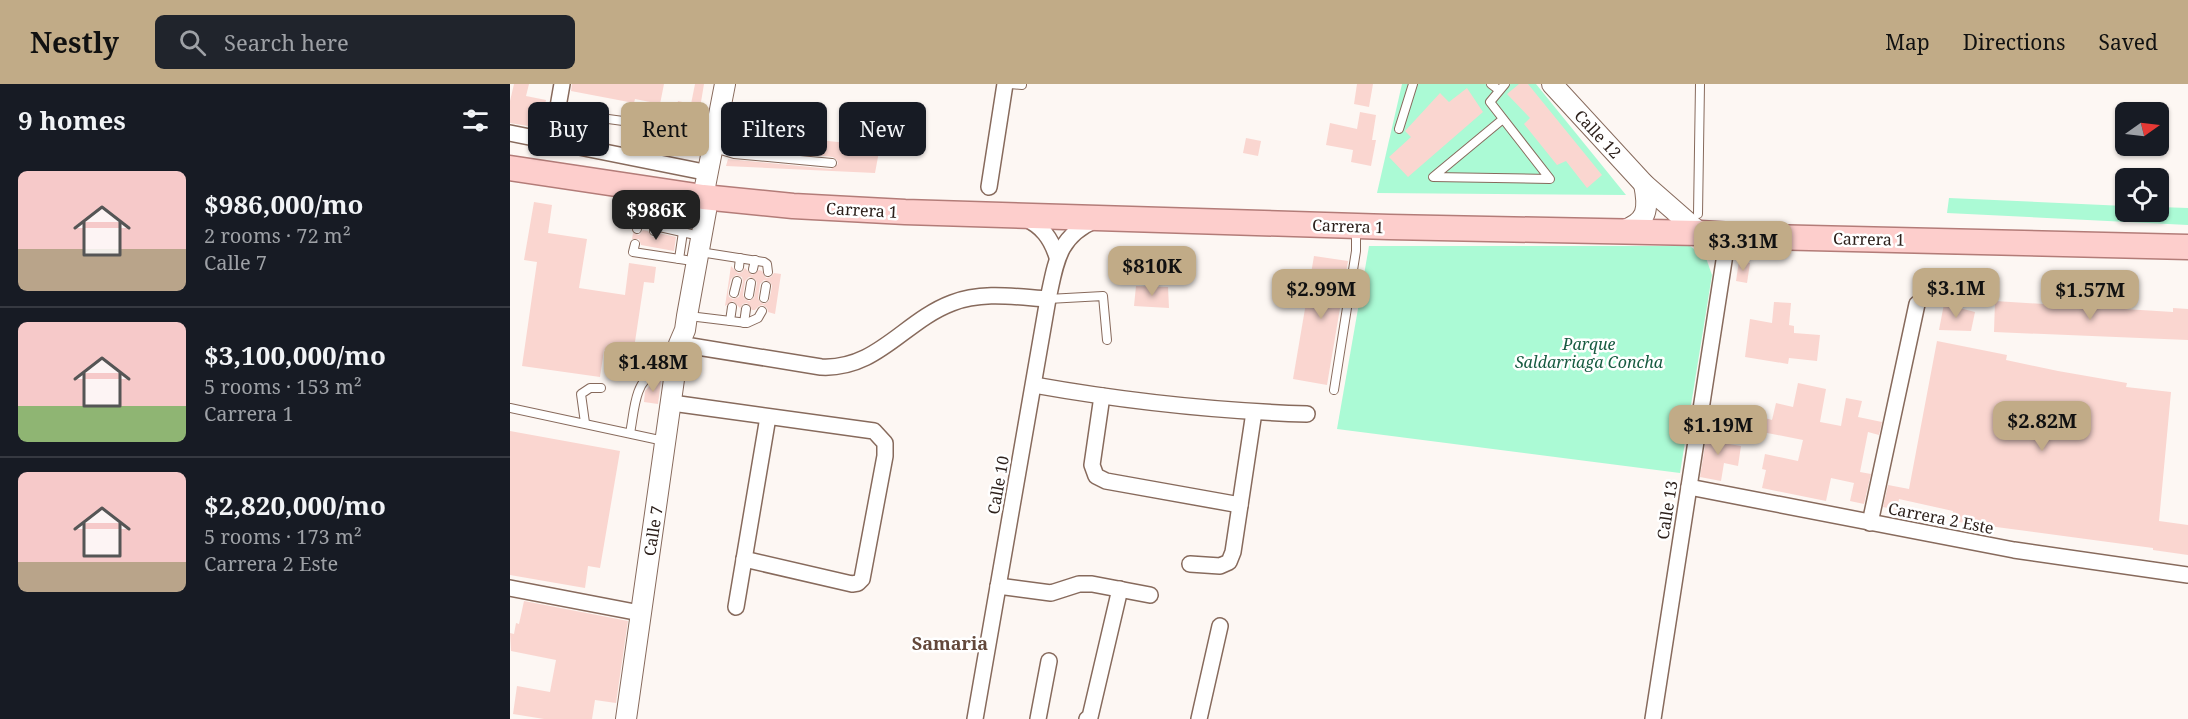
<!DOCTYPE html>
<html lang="en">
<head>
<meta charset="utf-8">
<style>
	:root { --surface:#171b24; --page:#20242c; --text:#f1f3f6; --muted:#9ea1a6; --line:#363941; --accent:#c1ab87 }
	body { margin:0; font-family:"Noto Serif",serif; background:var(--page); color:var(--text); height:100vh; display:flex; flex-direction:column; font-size:22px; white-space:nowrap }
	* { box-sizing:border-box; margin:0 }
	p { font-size:20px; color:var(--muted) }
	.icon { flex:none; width:33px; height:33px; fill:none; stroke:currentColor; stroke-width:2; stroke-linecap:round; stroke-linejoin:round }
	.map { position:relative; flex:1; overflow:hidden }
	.details { display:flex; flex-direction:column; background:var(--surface); width:510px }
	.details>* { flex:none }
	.guide { position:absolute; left:18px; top:18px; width:570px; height:54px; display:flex; gap:12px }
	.needle { width:39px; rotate:76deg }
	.fabs { position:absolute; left:1605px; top:18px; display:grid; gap:12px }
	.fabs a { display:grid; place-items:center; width:54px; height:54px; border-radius:9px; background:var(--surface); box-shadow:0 2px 4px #0004; font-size:30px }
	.price { position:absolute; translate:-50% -51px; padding:0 14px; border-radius:12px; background:var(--accent); color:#111; font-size:20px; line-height:39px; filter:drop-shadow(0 2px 3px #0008) }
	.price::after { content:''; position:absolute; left:50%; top:36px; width:18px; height:14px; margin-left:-9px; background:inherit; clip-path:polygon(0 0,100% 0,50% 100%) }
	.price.current { background:#222; color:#fff }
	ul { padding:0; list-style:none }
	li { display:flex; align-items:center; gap:18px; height:150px; padding:0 18px }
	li+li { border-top:2px solid var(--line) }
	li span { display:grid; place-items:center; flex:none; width:168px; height:120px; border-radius:9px; color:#555 }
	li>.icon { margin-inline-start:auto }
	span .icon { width:72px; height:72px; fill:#fffc; stroke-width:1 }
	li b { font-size:26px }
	h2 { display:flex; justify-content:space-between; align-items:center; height:72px; padding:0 18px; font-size:26px }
	.chip { padding:0 21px; border-radius:9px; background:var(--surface); box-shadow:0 2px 4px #0004; font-size:21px; line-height:54px }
	.chip.current { background:var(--accent); color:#111 }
	header { display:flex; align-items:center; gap:36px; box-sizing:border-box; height:84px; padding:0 30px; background:var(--accent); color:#111 }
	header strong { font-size:28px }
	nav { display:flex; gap:33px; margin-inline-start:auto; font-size:21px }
	.search { width:420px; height:54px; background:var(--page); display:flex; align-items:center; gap:15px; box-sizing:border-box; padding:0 21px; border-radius:9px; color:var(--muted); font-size:22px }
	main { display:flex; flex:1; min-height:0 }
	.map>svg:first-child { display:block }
	.green { fill:#abfad5 }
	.building { fill:#fad6d0; fill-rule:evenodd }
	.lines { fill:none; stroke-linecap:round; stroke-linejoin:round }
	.service-casing { stroke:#876a5c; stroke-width:10 }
	.minor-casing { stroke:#876a5c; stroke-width:18 }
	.tertiary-casing { stroke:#876a5c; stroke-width:22 }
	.primary-casing { stroke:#b37c78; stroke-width:27 }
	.service { stroke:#fff; stroke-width:8 }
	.minor { stroke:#fff; stroke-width:15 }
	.tertiary { stroke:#fff; stroke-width:20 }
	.primary { stroke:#fdcecc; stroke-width:24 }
	.labels { text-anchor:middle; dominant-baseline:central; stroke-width:5; stroke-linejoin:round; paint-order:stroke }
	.street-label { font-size:16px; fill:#2c201b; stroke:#fff }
	.park-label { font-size:16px; font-style:italic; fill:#175b41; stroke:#fff }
	.neighbourhood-label { font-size:18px; font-weight:bold; fill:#63483b; stroke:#fff }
</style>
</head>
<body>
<header>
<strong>Nestly</strong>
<div class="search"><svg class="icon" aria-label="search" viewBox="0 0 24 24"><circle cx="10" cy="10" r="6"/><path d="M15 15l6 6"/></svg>Search here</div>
<nav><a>Map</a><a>Directions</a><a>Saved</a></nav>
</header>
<main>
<section class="details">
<h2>9 homes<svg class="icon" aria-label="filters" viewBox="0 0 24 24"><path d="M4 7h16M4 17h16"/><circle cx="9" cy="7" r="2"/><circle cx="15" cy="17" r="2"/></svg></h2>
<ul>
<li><span style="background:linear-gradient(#f6c9c9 65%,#b9a48a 0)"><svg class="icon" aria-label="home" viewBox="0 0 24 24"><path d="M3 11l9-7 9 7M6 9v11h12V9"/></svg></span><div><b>$986,000/mo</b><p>2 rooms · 72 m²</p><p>Calle 7</p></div></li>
<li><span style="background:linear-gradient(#f6c9c9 70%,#8fb573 0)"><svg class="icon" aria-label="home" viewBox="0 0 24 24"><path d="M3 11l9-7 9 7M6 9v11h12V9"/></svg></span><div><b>$3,100,000/mo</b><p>5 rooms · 153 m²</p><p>Carrera 1</p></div></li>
<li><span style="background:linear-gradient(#f6c9c9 75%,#b9a48a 0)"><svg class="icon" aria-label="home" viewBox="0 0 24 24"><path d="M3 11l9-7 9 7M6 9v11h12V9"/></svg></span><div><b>$2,820,000/mo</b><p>5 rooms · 173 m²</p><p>Carrera 2 Este</p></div></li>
</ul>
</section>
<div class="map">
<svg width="1678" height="635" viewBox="0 0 1678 635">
	<rect width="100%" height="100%" fill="#fdf7f3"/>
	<g class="green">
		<path d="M892,0H1026L1116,111L867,109Z"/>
		<path d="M1439,114L1615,122L1616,128H1648L1649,123L1678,124V141L1437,129Z"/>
		<path d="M859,162H1180L1196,174L1202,191L1170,389L827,345Z"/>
	</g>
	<g class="building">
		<path d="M4,0H19L16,12L36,16L30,44L0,39V17Z"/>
		<path d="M62,0H154L150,20L125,15L124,19L61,7Z"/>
		<path d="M185,0H194L188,36L180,35L171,69L156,65L168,17L181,20Z"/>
		<path d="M847,0H863L859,23L844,20Z"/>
		<path d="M1009,0H1018L1092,91L1077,104L1056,77L1047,81L1014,40L1020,34L997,10Z"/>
		<path d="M957,4L973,28L898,93L879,73L901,53L895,47L930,9L939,18Z"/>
		<path d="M850,28L866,31L862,56H866L861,82L841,78L843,66L816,61L820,39L847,45Z"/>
		<path d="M222,48L370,62L365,89L216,82L218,75L321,85L328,80L327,76L323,73L220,63Z"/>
		<path d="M736,54L751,57L748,72L733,69Z"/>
		<path d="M24,118L42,121L38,149L77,155L69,204L115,211L119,179L146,183L144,199L134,198L123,271L94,266L90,293L12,282L27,178L14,176Z"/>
		<path d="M133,146L138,147L142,153L147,152L149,149L166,153L164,167L131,161L129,155H122L123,149L129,151Z"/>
		<path d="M804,172L838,177L817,301L783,295Z"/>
		<path d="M1229,177L1240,179L1237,199L1226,197Z"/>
		<path d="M221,182L228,189L232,188L235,184L242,191L249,186L252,187L256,194L261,193L264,189L271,190L265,230L258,228L257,224L253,221L249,222L245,226H242L237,219L233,220L230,224L223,217L215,222ZM226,191L232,193L233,198L229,213L223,215L219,213L218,208L221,195ZM239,193L245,195L247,199L244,214L239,217L235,215L233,211L235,197ZM254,196L260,198L262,202L259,217L254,220L250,218L248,214L250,200Z"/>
		<path d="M626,202L658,203L659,224L624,222Z"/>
		<path d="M1485,217L1663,228V224L1678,225V256L1484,248Z"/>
		<path d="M1264,218L1281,219L1279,241L1284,242V249L1310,251L1307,277L1279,274L1278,280L1235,273L1240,235L1262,239Z"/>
		<path d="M1434,220L1465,228L1461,247L1429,246Z"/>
		<path d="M1427,257L1497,271L1496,276L1548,287L1617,299L1616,303L1661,308L1649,437L1678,441V471L1643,466V464L1441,437L1443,427L1389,415L1387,426L1373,423L1378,401L1399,405Z"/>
		<path d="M145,296L151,297L148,320L134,318L135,307Z"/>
		<path d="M1288,299L1316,305L1310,338L1331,342L1336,314L1352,317L1348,333L1372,338L1369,351L1358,348L1350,388L1361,390L1354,420L1340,417L1344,399L1321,394L1316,417L1252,404L1256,386L1252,385L1255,370L1288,377L1293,356L1252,348L1255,334L1262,336L1266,319L1283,323Z"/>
		<path d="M0,347L110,367L90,484L78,482L75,504L0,491Z"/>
		<path d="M1197,349L1220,353L1219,360L1231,362L1228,382L1214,379L1211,397L1190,393Z"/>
		<path d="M14,517L118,537L106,619L85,616L82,635H34L3,630L7,602L40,608L46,576L1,567L0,549L4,550L6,539L9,540Z"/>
	</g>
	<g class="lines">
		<g class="service-casing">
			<g id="service">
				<path d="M500,0L512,1"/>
				<path d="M981,0L989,6"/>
				<path d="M47,28L135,40"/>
				<path d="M993,35L923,93L1040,95L980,18L995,0"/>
				<path d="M889,45L903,0"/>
				<path d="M204,64L224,70L322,79"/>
				<path d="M1188,130L1190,0"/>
				<path d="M145,142L181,150"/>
				<path d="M127,145L133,108"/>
				<path d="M144,147L150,109"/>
				<path d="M125,160L123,168L176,176"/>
				<path d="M190,168L254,178L257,180L258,188"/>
				<path d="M169,175L173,148"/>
				<path d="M229,183L230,174"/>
				<path d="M243,185L245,176"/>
				<path d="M224,209L227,197"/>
				<path d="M239,211L241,199"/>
				<path d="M254,214L256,202"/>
				<path d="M538,215L593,212L597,256"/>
				<path d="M179,232L237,239L248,234L252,227"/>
				<path d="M220,237L222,223"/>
				<path d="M234,239L236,225"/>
				<path d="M824,306L846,167V146"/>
				<path d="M0,324L154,357"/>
				<path d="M75,339L71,310L80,304H91"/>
				<path d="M120,349C124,331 124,296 145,289C151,287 158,286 164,285"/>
			</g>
		</g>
		<g class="minor-casing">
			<g id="minor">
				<path d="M0,49L199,89"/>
				<path d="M42,57L52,0"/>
				<path d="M479,103L495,0"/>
				<path d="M514,134C532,142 541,154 547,173"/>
				<path d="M169,260L311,283C367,286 394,237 442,219C472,207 507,213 538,215"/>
				<path d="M524,301C614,317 706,327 797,330"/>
				<path d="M592,312L582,381L586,392L596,397L730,421"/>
				<path d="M162,319L364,347L375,359V372L352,495L348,499L342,500L234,475"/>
				<path d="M1179,403L1504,466L1678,491"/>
				<path d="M1360,439L1407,220"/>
				<path d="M680,480L710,482L719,478L723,468L744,328"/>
				<path d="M488,502L541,509L569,500H582L640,511"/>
				<path d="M0,504L130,529"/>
				<path d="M226,523L258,333"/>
				<path d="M465,635L538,215C546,178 548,152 586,136"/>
				<path d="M528,635L539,577"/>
				<path d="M577,635L580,633L610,505"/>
				<path d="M689,635L710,542"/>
				<path d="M1143,635L1218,151"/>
			</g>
		</g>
		<g class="tertiary-casing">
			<g id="tertiary">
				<path d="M1042,0L1134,100L1190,149"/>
				<path d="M1112,147C1138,138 1139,125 1134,100"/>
				<path d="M116,635L169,260L175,246L177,232L196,127L193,113L215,0"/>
			</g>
		</g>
		<g class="primary-casing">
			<path id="primary" d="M0,84L193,113L283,122L395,128L879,143L1190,149L1256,153L1678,163"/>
		</g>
		<use href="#service" class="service"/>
		<use href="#minor" class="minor"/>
		<use href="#tertiary" class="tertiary"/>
		<use href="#primary" class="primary"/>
	</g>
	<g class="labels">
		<g class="street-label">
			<text transform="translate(1088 50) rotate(47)">Calle 12</text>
			<text transform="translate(352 126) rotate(3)">Carrera 1</text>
			<text transform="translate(838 142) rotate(2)">Carrera 1</text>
			<text transform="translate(1359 155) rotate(1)">Carrera 1</text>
			<text transform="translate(488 401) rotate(-80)">Calle 10</text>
			<text transform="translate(1157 426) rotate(-81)">Calle 13</text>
			<text transform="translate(1431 434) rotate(11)">Carrera 2 Este</text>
			<text transform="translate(143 447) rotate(-81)">Calle 7</text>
		</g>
		<g class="park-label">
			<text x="1079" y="260">Parque<tspan x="1079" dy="18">Saldarriaga Concha</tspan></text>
		</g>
		<g class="neighbourhood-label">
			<text x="440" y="559">Samaria</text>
		</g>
	</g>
</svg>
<div class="fabs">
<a><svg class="needle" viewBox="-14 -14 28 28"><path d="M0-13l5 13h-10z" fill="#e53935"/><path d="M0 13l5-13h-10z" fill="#9ea1a6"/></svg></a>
<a><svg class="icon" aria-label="locate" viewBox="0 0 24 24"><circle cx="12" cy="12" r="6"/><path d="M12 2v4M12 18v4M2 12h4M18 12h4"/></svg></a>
</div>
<b class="price current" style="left:146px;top:157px">$986K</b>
<b class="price" style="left:1233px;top:188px">$3.31M</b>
<b class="price" style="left:642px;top:213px">$810K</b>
<b class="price" style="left:1446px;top:235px">$3.1M</b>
<b class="price" style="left:811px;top:236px">$2.99M</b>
<b class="price" style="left:1580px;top:237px">$1.57M</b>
<b class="price" style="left:143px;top:309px">$1.48M</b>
<b class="price" style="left:1532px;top:368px">$2.82M</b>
<b class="price" style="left:1208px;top:372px">$1.19M</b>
<div class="guide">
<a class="chip">Buy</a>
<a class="chip current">Rent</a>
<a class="chip">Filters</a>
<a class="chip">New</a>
</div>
</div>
</main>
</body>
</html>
